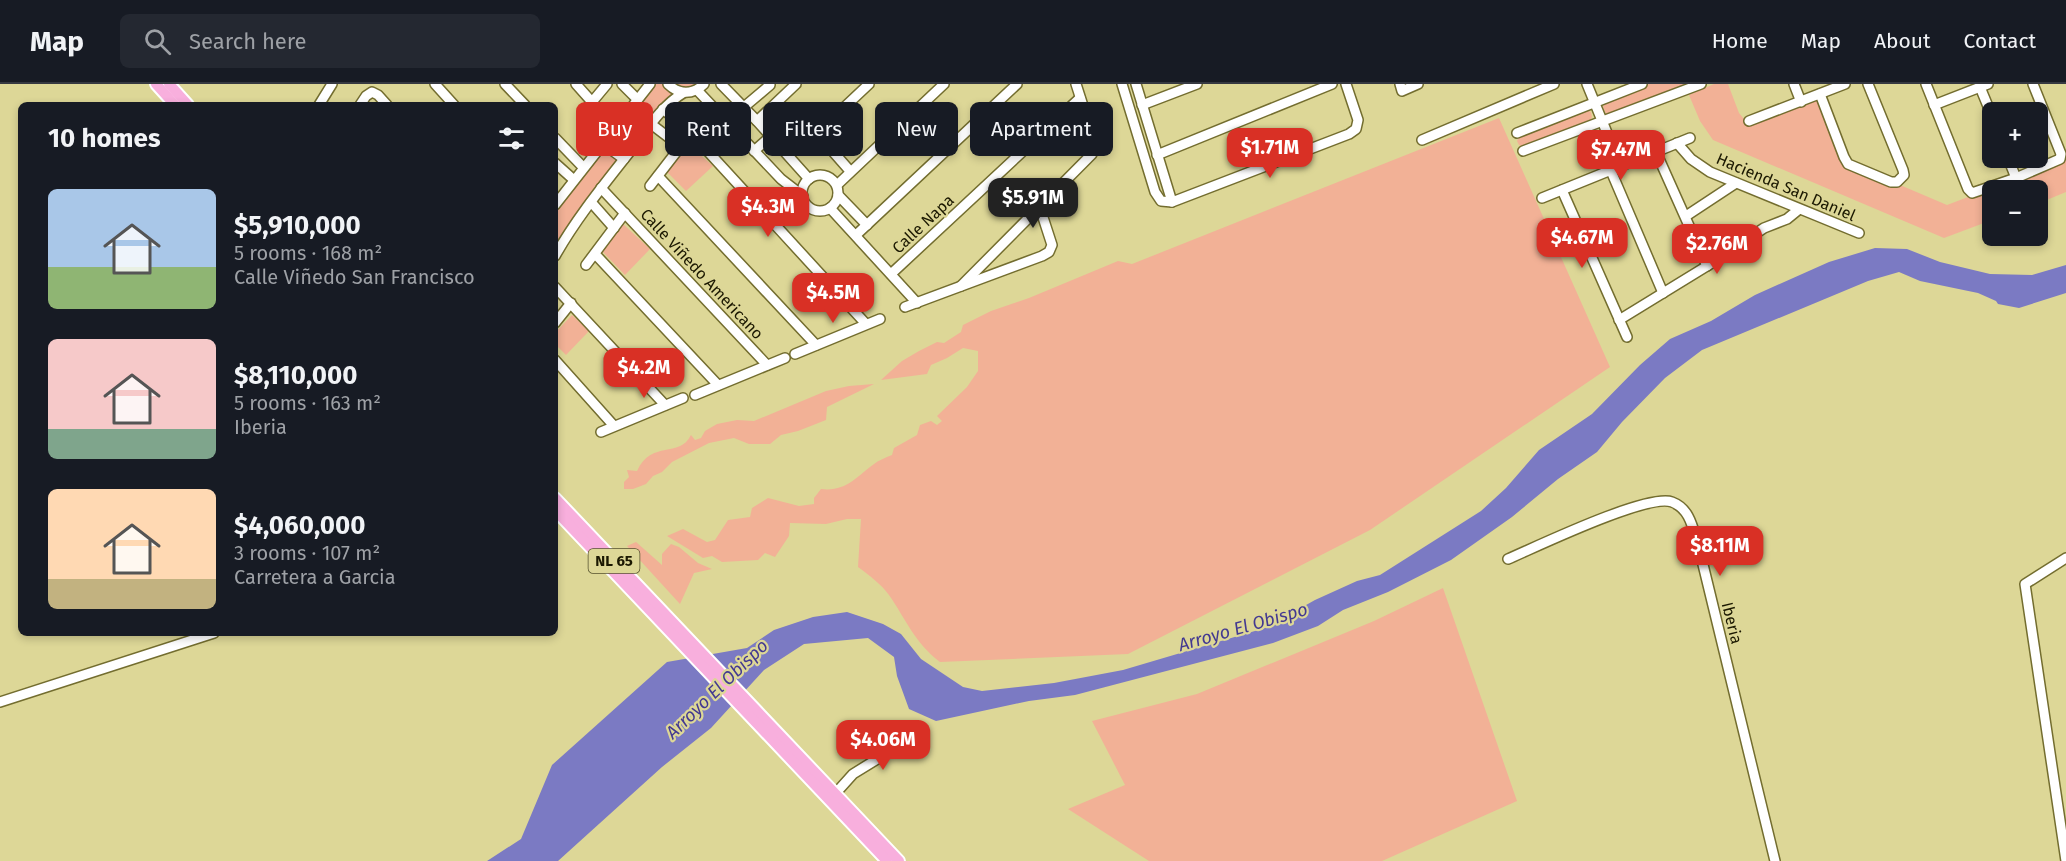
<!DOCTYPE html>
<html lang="en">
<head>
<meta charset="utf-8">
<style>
	:root { --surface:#171b24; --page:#242831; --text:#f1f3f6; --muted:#9ea1a6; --line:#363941; --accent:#d93025 }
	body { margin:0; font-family:"Fira Sans",sans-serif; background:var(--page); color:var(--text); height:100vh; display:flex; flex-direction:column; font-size:22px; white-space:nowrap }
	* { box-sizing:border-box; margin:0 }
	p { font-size:20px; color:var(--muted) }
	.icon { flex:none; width:33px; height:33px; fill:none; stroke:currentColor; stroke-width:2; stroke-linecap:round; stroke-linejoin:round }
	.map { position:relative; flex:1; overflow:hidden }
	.drawer { position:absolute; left:18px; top:18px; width:540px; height:534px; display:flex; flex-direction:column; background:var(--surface); border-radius:9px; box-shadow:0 3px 9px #0003 }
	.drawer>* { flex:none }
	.top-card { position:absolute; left:576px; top:18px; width:570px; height:54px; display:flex; gap:12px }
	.buttons { position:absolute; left:1982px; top:18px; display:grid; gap:12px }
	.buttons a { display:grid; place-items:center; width:66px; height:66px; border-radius:9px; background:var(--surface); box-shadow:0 3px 9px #0003; font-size:30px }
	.price { position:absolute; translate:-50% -51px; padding:0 14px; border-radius:12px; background:var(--accent); color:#fff; font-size:20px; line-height:39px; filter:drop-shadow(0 2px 3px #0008) }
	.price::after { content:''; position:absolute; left:50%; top:36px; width:18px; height:14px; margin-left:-9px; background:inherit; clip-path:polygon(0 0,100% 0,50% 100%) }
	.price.selected { background:#222; color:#fff }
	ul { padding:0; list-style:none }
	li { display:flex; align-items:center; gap:18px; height:150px; padding:0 30px }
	li span { display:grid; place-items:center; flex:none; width:168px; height:120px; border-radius:9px; color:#555 }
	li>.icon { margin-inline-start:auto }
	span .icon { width:72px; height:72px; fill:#fffc; stroke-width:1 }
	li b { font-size:26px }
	h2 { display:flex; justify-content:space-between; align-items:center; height:72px; padding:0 30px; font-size:26px }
	.chip { padding:0 21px; border-radius:9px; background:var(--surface); box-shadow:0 3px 9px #0003; font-size:21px; line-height:54px }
	.chip.selected { background:var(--accent); color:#fff }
	header { display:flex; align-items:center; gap:36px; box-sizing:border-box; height:84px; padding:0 30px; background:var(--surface); border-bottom:2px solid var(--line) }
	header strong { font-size:28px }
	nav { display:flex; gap:33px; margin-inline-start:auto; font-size:21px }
	.search { width:420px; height:54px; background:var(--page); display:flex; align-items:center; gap:15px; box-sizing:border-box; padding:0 21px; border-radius:9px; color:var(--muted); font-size:22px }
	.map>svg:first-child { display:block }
	.green { fill:#f2b196 }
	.water { fill:#7b7ac3 }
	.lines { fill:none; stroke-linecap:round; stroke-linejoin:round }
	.minor-casing { stroke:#736d2f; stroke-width:12 }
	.major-casing { stroke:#fff; stroke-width:14 }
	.minor { stroke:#fff; stroke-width:9 }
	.major { stroke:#f8afdd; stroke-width:10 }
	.labels { text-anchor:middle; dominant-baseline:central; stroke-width:4.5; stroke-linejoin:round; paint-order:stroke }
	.shield { fill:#ddd797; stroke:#55512e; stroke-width:1.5 }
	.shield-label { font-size:15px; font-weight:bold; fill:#1b1801 }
	.street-label { font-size:16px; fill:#1b1801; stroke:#ddd797 }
	.water-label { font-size:18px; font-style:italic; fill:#433991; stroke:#ddd797 }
</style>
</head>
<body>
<header>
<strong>Map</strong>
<div class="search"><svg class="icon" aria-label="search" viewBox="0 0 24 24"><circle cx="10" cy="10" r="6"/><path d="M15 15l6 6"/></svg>Search here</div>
<nav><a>Home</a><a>Map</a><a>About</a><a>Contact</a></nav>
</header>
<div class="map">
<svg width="2066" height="777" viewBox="0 0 2066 777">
	<rect width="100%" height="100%" fill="#ddd797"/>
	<g class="green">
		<path d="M656,0H696L691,6L666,16L564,146L555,163V128Z"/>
		<path d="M1649,0H1699L1611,34L1606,30L1603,23L1606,17Z"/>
		<path d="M1714,0H1728L1739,29L1748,40L1820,13L1846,78L1947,121L2066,76V108L2037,120V106H1992V136L1944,154L1713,56L1700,37L1689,11Z"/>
		<path d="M1586,26L1591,28L1592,33L1590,37L1523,63L1519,61L1517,57L1519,53Z"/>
		<path d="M1499,34L1610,283L1370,446L1128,570L940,578C914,558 907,537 889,511C881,500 869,491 858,483L861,435H847L826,440L790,439L789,452L775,473L765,469L758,476L722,478L712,472L703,474L667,452L683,445L707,458L715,456L728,436L750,433L752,424L768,414L799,422L814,420V414L821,405C846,408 856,393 874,380C879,376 885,374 892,371L894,364L917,351L920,341L931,337L937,341L942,337L937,332L967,303L978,287V267L963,264L947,274L931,281L927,290L881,296L902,277L919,267L937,258L944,259L961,248L963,241L991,227L1029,214L1118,177L1132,180Z"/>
		<path d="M686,58L713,82L686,107L665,86Z"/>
		<path d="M622,139L650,165L625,191L601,166Z"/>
		<path d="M572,231L589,247L566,271L555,260V249Z"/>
		<path d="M874,300L827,323L826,336L798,347L781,351L770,360H749L734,354L709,359L672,378L662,388L653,392L646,400L633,405H624V398L629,393L627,386L637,387C652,355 679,375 691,351L695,356L701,354L705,347L717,340L737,336L754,337L826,307L849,302Z"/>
		<path d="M636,458L662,481V470L671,460L679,463L698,479L712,485L694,489L680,520L627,462Z"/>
		<path d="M1443,504L1517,717L1382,777H1149L1068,725L1125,701L1092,637L1197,610L1374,537Z"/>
	</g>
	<path class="water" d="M1875,164L1907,165L1940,178L1990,190L2032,191L2066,181V209L2019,224L1998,220L1996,217L1978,209L1920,197L1899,188L1868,197L1702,266L1665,294L1622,338L1597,368L1558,395L1512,433L1451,476L1388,508L1343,526L1318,542L1273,559L1075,611L1029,617L936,637L909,625L897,592L894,573L868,554L804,560L764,586L711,644L662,683L558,777H487L521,755L552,681L667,578L747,564L774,546L813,533L847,528L883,540L901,550L921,575L963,603L982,607L1054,599L1123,586L1265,544L1315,516L1357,497L1380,491L1481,427L1506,404L1539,366L1592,330L1640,281L1670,255L1711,237L1755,211L1829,178Z"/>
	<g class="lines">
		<g class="minor-casing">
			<g id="minor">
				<path d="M435,0L454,21"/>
				<path d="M505,0L525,21"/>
				<path d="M576,0L592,18"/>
				<path d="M622,0L637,15"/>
				<path d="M668,0C679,11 693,11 704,0"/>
				<path d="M721,0L757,37L809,95"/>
				<path d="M1122,0L1155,108L1161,117L1172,118L1349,50L1356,45L1358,36L1346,0"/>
				<path d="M1136,0L1172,118"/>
				<path d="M1400,0L1402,7L1418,0"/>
				<path d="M1587,0L1621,83"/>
				<path d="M1794,0L1801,18"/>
				<path d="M1926,0L1968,105L1972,109L2016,94L2060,75L2061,70L2033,0"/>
				<path d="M1980,3L1992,32"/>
				<path d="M697,6L781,95L803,112"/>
				<path d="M1820,10L1844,73L1848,80L1891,98H1897L1904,91L1903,86L1868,0"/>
				<path d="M319,21L332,0"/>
				<path d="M360,21L366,12L372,8L378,11L387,21"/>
				<path d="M1142,21L1197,0"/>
				<path d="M1934,21L1988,0"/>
				<path d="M744,23L770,1"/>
				<path d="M663,25L691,49L866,240"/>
				<path d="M582,30L607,0"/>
				<path d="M757,37L796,0"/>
				<path d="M1749,37L1845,0"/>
				<path d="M807,38L850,87"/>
				<path d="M651,40L680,62"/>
				<path d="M817,49L869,0"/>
				<path d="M1517,49L1642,0"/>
				<path d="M555,54L583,83"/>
				<path d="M1422,56L1554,0"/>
				<path d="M602,59L624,75"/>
				<path d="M1677,59L1691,75L1710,88L1859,149"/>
				<path d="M754,67L771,52"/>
				<path d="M1523,67L1701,0"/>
				<path d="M1656,68L1707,182"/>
				<path d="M1157,71L1332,0"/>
				<path d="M2008,74L2016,94"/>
				<path d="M555,79L574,96"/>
				<path d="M1611,87L1663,209"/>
				<circle cx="820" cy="109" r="18"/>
				<path d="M658,92L816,261"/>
				<path d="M837,101L944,0"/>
				<path d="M650,102L691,49"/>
				<path d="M601,104L767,281"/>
				<path d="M1562,106L1627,253"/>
				<path d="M838,111L867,141"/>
				<path d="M1542,114L1690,54"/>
				<path d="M591,118L614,144"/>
				<path d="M555,121L650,0"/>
				<path d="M830,124L917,219"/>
				<path d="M1686,132L1736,99"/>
				<path d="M856,151L1017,0"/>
				<path d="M595,170L718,301"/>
				<path d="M555,172C576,135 602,103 628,70C645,49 660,23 683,9"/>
				<path d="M586,181L625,129"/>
				<path d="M891,190L1080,14"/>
				<path d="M961,202L1092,70L1095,62L1094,56L1076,0"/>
				<path d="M555,203L665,321"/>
				<path d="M905,223L1042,172L1049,168L1052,161L1039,121"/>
				<path d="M1619,236L1707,182L1764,144L1787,135L1798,126"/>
				<path d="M555,239L571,219"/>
				<path d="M795,270L880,235"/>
				<path d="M555,276L614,342"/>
				<path d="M695,311L785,274"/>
				<path d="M601,348L683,314"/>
				<path d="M1508,475C1536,463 1648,409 1672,418C1691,425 1693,446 1699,464L1775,777"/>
				<path d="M0,618L214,549"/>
				<path d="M835,710L853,690L900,661L922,651"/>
				<path d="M2066,777L2025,500L2066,474"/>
			</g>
		</g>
		<g class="major-casing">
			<g id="major">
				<path d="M156,0L175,21"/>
				<path d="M169,0L188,21"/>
				<path d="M555,414L899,777"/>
				<path d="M555,426L887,777"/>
			</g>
		</g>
		<use href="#minor" class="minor"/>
		<use href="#major" class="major"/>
	</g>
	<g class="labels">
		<rect class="shield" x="588.5" y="465" width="51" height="24" rx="4.5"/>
		<g class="shield-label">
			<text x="614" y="477">NL 65</text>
		</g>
		<g class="street-label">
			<text transform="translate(1786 103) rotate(23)">Hacienda San Daniel</text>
			<text transform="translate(923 140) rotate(-43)">Calle Napa</text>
			<text transform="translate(702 190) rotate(47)">Calle Viñedo Americano</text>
			<text transform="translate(1732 539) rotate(76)">Iberia</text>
		</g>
		<g class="water-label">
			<text transform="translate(1243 543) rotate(-16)">Arroyo El Obispo</text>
			<text transform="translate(717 605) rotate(-44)">Arroyo El Obispo</text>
		</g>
	</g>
</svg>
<div class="buttons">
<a>+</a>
<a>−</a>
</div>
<b class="price" style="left:1270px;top:95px">$1.71M</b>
<b class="price" style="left:1621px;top:97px">$7.47M</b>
<b class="price selected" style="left:1033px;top:145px">$5.91M</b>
<b class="price" style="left:768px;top:154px">$4.3M</b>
<b class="price" style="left:1582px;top:185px">$4.67M</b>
<b class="price" style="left:1717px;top:191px">$2.76M</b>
<b class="price" style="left:833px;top:240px">$4.5M</b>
<b class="price" style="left:644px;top:315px">$4.2M</b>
<b class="price" style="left:1720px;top:493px">$8.11M</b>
<b class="price" style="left:883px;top:687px">$4.06M</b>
<div class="top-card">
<a class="chip selected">Buy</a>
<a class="chip">Rent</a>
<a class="chip">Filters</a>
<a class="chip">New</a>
<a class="chip">Apartment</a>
</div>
<section class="drawer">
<h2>10 homes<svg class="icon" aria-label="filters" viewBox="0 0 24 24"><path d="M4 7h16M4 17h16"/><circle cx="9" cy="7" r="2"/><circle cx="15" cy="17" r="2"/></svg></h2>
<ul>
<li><span style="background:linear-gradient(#a9c7e8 65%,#8fb573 0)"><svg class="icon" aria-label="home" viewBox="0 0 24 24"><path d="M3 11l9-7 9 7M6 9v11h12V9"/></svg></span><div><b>$5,910,000</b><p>5 rooms · 168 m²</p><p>Calle Viñedo San Francisco</p></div></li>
<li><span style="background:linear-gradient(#f6c9c9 75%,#7fa58c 0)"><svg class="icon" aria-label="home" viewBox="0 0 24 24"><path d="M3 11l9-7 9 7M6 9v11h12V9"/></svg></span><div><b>$8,110,000</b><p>5 rooms · 163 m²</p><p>Iberia</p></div></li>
<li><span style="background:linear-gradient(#ffd9b3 75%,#c2b280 0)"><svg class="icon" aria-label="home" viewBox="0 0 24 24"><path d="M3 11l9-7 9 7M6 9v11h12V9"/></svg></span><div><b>$4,060,000</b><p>3 rooms · 107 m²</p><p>Carretera a Garcia</p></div></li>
</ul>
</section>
</div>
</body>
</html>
